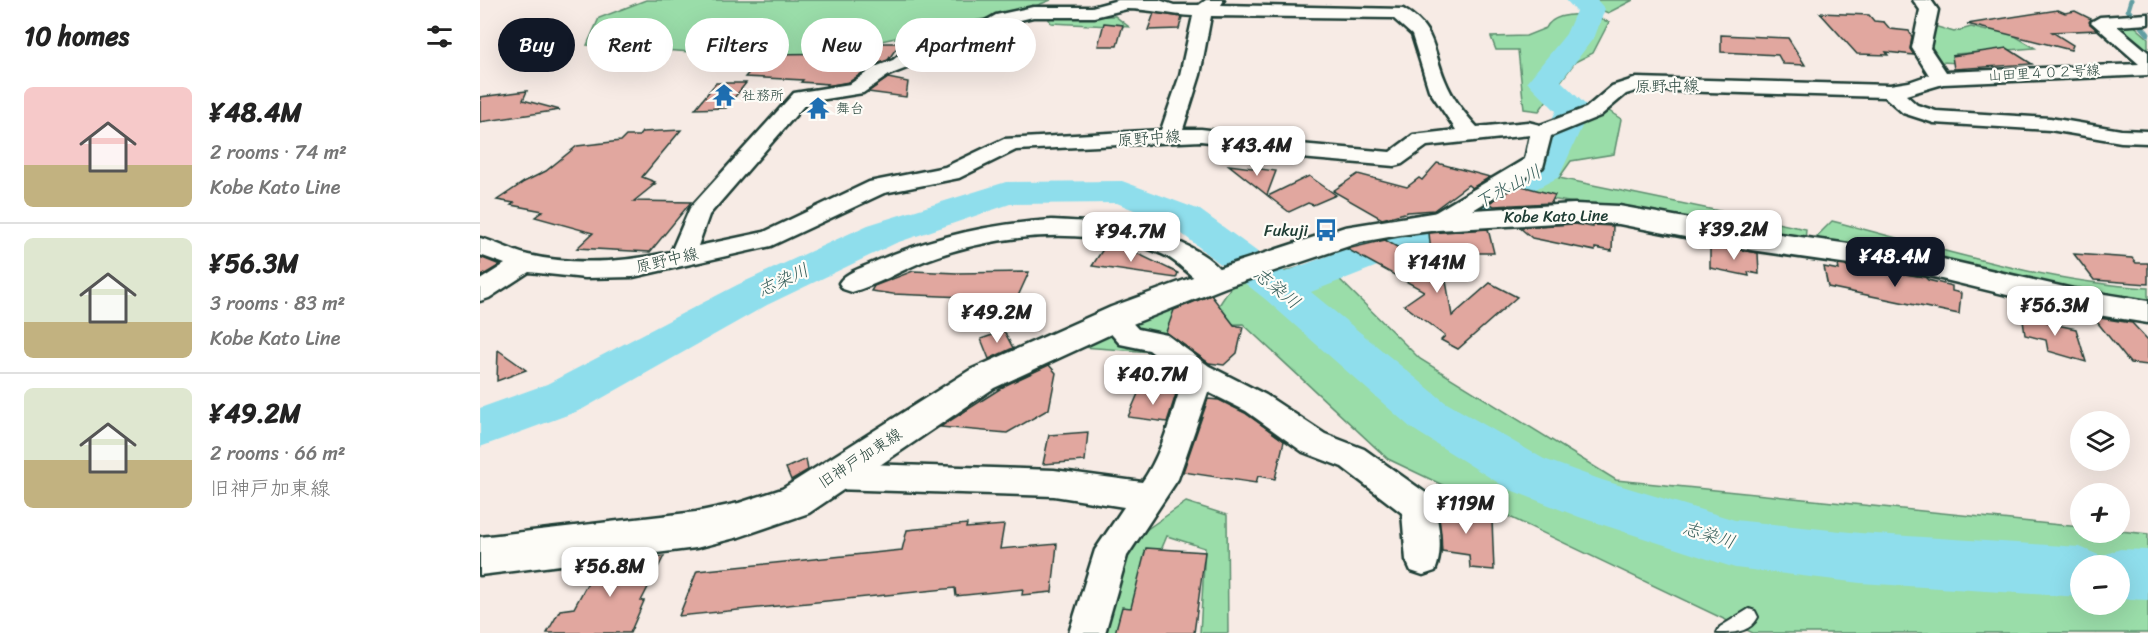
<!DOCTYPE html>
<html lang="en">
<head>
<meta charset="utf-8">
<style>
	:root { --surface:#fff; --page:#f2f2f2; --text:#222; --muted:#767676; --line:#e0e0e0; --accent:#111827 }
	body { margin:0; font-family:Sriracha,"Klee One",sans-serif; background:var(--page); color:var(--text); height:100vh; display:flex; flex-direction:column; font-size:22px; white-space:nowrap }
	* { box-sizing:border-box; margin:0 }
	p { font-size:20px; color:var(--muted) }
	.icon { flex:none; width:33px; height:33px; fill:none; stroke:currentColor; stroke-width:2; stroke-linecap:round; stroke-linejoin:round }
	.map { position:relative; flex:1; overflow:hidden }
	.drawer { display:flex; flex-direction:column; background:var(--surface); width:480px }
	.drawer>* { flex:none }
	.banner { position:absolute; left:18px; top:18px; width:570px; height:54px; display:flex; gap:12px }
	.tools { position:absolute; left:1590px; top:411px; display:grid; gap:12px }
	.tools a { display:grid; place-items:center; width:60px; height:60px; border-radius:50%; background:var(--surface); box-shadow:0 6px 24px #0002; font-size:30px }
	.price { position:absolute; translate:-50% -51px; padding:0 14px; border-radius:12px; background:#fff; color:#222; font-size:20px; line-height:39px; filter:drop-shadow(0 2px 3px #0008) }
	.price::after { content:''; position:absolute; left:50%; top:36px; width:18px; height:14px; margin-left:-9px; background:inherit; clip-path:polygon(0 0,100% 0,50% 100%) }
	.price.on { background:var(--accent); color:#fff }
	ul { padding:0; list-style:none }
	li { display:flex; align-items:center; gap:18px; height:150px; padding:0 24px }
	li+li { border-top:2px solid var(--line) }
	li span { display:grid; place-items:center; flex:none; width:168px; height:120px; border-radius:9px; color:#555 }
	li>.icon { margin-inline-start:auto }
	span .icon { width:72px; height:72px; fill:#fffc; stroke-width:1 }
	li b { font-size:26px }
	h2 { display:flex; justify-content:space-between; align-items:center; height:72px; padding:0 24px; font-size:26px }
	.chip { padding:0 21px; border-radius:27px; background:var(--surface); box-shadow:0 6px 24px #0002; font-size:21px; line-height:54px }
	.chip.on { background:var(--accent); color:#fff }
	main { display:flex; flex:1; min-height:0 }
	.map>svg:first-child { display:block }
	.green { fill:#9adda9; stroke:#5c8d6e; stroke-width:1.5; fill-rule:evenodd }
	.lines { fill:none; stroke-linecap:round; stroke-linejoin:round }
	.stream { stroke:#629ea2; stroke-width:5 }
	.river { fill:#8fdeec; fill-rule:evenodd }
	.building { fill:#e1a79f; stroke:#1f3d34; stroke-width:1.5 }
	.service-casing { stroke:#1f3d34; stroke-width:4 }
	.minor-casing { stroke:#1f3d34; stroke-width:5 }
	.tertiary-casing { stroke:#1f3d34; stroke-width:5 }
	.service { fill:#fdfcf7; fill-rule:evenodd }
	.minor { fill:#fdfcf7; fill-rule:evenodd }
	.tertiary { fill:#fdfcf7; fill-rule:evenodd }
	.labels { text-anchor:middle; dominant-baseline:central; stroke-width:4.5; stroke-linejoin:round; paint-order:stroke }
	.far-street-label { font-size:14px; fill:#1f3d34; stroke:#fdfcf7 }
	.far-poi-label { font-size:14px; fill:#1f3d34; stroke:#fdfcf7; text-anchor:start }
	.street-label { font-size:16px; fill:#1f3d34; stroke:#fdfcf7 }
	.poi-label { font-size:16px; fill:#1f3d34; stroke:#fdfcf7; text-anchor:end }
	.water-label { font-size:18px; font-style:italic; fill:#355d59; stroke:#fdfcf7 }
</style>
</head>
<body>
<main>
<section class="drawer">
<h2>10 homes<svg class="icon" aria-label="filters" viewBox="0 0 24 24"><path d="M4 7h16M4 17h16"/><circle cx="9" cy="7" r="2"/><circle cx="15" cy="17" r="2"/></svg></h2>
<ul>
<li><span style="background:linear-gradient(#f6c9c9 65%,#c2b280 0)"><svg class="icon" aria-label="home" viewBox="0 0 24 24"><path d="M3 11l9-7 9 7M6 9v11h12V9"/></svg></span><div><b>¥48.4M</b><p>2 rooms · 74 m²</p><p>Kobe Kato Line</p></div></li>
<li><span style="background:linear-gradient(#dfe7d0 70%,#c2b280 0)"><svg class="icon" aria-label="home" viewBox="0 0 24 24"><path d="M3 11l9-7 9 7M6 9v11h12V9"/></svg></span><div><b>¥56.3M</b><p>3 rooms · 83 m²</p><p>Kobe Kato Line</p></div></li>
<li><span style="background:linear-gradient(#dfe7d0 60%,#c2b280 0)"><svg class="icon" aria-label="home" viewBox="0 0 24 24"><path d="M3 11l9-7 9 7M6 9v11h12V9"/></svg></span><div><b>¥49.2M</b><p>2 rooms · 66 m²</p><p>旧神戸加東線</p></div></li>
</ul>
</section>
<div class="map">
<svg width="1668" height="633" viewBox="0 0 1668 633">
	<rect width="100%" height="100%" fill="#f7ebe5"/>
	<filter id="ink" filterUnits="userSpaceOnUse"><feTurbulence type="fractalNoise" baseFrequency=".0167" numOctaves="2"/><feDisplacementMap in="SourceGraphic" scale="12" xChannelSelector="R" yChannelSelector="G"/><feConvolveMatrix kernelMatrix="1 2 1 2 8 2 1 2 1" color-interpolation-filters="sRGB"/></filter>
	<g filter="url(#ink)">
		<g class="green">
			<path d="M166,0H571L545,10L318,59L107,45L119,18Z"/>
			<path d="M1098,0H1153L1128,13Z"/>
			<path d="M1106,14L1129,22L1113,53L1095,62L1059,111L1044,109L1038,50H1016L1011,37L1046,36L1066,28C1073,14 1092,15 1106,14Z"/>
			<path d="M567,16H635L649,27L571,23Z"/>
			<path d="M1536,17L1535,36L1555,48L1476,54L1479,63L1461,62L1451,46L1454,26L1474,32L1491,27L1507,31Z"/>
			<path d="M1649,21L1668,38V56L1628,23Z"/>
			<path d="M1129,111L1141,119L1134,154L1091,161L1079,178L1326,229L1325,242L1035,193L1068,153L1091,130Z"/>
			<path d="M1352,221C1455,247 1561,282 1668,288V300L1612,295L1332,241Z"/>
			<path d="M841,261L940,359L1136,480L1600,527V532L1640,531L1668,534V633H1273L908,459L763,324L701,325L672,352L602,347L689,310L732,316L751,287ZM1600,566H1640V604H1600Z"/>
			<path d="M706,502L747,515L748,633H720L725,548L687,536L646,633H601L643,546Z"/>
		</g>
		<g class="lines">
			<path class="stream" d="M1651,0L1648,10L1668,34"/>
			<path class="river" d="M1086,0H1117L1125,9L1115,36L1081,81L1110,109L1079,177L938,250L831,292L965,402L1064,459L1122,480L1255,520L1380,533L1600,547L1621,556L1640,549L1668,550V600L1640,599V566H1600V597L1380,583L1255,568L1099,517L1028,489L931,428L785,299L692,226L637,203L530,204L416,243L287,305L101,410L0,447V408L67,384L257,285L388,225L526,182L642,181L720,210L805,272L910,232L1051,162L1076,111L1047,82L1086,34L1096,11Z"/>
		</g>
		<g class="building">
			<path d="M1578,10L1585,13L1595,11L1611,19L1610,24L1617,30L1572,32L1593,45L1591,50L1487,24Z"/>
			<path d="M674,13L702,17L699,29L668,30Z"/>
			<path d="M1340,13L1389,15L1394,21L1404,22L1410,29L1429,31L1432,37L1430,49L1434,55L1406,52L1408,55L1377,54Z"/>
			<path d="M624,23L643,25L637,46H618Z"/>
			<path d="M1241,35L1308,38L1325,65L1303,64L1298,55L1241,52Z"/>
			<path d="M392,43H420L408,60L394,65L369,82L346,86L348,84L321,82L323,80L265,77L286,54L384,53Z"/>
			<path d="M1527,48L1552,64L1474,69L1472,56Z"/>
			<path d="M408,78L428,82L426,97L388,92Z"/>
			<path d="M236,83H266L246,108L215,109Z"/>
			<path d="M47,91L43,100L80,110L0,122V97Z"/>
			<path d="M201,130L162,177L175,182L172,184H175L154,201L211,202L170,252L97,248L113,233L55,217L63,211L31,205L34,203L17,200L44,182L66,171L97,146L141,141L146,136H159L162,132Z"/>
			<path d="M957,163L1010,177L992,188L988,185L954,210L928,212L902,219L853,191L878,174L927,187L939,178L942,180Z"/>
			<path d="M749,165L796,171L787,195Z"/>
			<path d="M829,176L856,195L833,205L828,203L809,212L788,196Z"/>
			<path d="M1038,185L1075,195L1071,203L1014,206L1009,203Z"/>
			<path d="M1094,224L1113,227V225L1133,226L1132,251L1115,248V251L1052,238L1039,227Z"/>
			<path d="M1008,229L1014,253H951L949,233Z"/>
			<path d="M905,240L965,275L972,316L1010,283L1037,297L978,349L961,340L965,336L924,305L944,291L867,249Z"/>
			<path d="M1230,245L1278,253L1279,274L1268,272L1269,276L1230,268Z"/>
			<path d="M625,246L650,250L698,273L696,278L612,266Z"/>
			<path d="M1594,254L1652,258L1656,263H1668V284L1614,280Z"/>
			<path d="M0,257L20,265L0,277Z"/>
			<path d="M1358,265L1445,277L1448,280L1472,286V291L1481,293L1479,314L1348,287L1344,267L1359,270Z"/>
			<path d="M433,271L477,273L549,272L534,305L506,303L508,298L413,294L391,291L394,286Z"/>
			<path d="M731,295L754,325L763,327L757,353L744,365L729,363L686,332L694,310Z"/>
			<path d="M1542,313L1568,319L1567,323L1596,329L1606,362L1568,351L1566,340L1545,335Z"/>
			<path d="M1613,317L1652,323L1668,340V365L1650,363Z"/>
			<path d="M524,331L533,348L509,359L501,339Z"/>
			<path d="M18,350L46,370L17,381Z"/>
			<path d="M569,365L576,373L569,409L527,433L460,427L526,385Z"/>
			<path d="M660,389L696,394L687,422L648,417Z"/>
			<path d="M728,399L739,400L765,413L804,441L795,479L778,476L776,483L703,472Z"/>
			<path d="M608,432L605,461L563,464L569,435Z"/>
			<path d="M326,459L328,470L311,480L306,468Z"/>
			<path d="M956,501L983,506V510L994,511V517L1012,520L1014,570L990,568L989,555L962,551Z"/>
			<path d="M487,524L486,528L524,525L520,549L577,544L572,592L542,595L543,589L476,596L475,588L199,616L217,571L422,550L427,530Z"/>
			<path d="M666,548L725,552L714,633H635L642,607L651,608Z"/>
			<path d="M184,556L161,601H164L150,633H67L80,610L94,608L119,562Z"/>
		</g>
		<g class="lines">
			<g class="service-casing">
				<path id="service" d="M1269,609L1275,611L1278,617C1270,633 1253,633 1237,633L1240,627Z"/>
			</g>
			<g class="minor-casing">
				<g id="minor">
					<path d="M638,0H679L694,5H719L726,0H744L741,5L923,9C956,28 952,49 965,80C972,98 984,113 997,127L1048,122L1060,125L1106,108L1132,86L1157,78L1410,85L1429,82L1449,75L1432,48L1440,10L1433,0H1451L1458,10L1450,48L1466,72L1659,64L1611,22L1620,17L1668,14V24L1637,26L1668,52V75L1463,84L1426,95L1437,105L1456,111L1570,118L1641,130L1668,131V143L1641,142L1570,130L1454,123L1423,113L1405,97L1159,90L1146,94L1120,116L1071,136L1063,167L967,226L958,228L949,226L946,221L949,216L1045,159L1050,135L947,146L922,164L914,166L820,158L779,148L721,141L536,150L479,178L404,193L291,246L153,277L105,278L49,272L9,298L0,301V280L25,264L0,255V238C16,242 32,251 48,255C95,266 145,262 191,252L210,208L314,93L370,84L395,67L413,60L444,35L495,27L516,15L553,7H612ZM647,9C670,9 690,15 713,16L700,75L681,130L524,139L465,167L389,182L284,232L218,246L229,215L327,102L383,93L409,75L427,68L457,44L506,36L528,23L553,17H614ZM731,16L913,18L932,35L949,90L976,130L933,135L910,152L820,144L779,136L721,129H703L720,75Z"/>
					<path d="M572,220C625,222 717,230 748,280L744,286C721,293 706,266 686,256C673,249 657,245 643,242C576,229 507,237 444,261C420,271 397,285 372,292L363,289L359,283C365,273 379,269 390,264C447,238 509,224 572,220Z"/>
					<path d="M633,311L643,313L658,329L687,335L729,366L786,395L845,434L884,449L950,496C959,515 964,552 955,571L943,575L931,571L926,560L922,513L862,467L823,452L766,411L728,392L698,479L647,556L625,633H589L615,550L644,507L574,496L353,489L342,485L337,476L342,467L353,463L574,470L662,482C683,453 692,412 704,377L669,350L640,344L619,320L623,313Z"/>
				</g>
			</g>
			<g class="tertiary-casing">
				<path id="tertiary" d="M1094,204L1139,206L1271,230L1445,255L1593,289L1668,301V323L1593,311L1445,275L1271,250L1139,224L1094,222L958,230L920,235L881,242L746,287L655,323L514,388L329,513L259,537L216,548L0,575V537L216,512L259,503L302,489L490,370L631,307L724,273L865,227L958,212Z"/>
			</g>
			<use href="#service" class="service"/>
			<use href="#minor" class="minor"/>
			<use href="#tertiary" class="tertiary"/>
		</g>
	</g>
	<defs>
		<g id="temple-bare" transform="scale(1.8)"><path d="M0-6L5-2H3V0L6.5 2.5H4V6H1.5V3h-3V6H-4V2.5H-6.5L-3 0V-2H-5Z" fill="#1f6fb2" stroke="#fdfcf7" stroke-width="2.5" paint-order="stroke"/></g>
		<g id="bus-bare" transform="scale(1.8)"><path d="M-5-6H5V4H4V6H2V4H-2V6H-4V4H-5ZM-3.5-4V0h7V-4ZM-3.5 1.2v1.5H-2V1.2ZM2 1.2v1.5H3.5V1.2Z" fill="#1f6fb2" stroke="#fdfcf7" stroke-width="2.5" paint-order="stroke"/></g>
	</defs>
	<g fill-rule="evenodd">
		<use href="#temple-bare" x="244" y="95"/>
		<use href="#temple-bare" x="338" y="108"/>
		<use href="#bus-bare" x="846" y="230"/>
	</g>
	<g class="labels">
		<g class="far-street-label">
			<text transform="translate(1564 73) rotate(-3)">山田里４０２号線</text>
		</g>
		<g class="far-poi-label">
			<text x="262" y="95">社務所</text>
			<text x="356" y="108">舞台</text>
		</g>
		<g class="street-label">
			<text transform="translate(1187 86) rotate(-1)">原野中線</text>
			<text transform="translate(669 138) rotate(-4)">原野中線</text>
			<text transform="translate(1076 216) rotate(-1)">Kobe Kato Line</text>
			<text transform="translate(187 260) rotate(-13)">原野中線</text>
			<text transform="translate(380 458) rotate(-33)">旧神戸加東線</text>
		</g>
		<g class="poi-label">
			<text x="828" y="230">Fukuji</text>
		</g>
		<g class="water-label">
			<text transform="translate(1028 187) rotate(-28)">下氷山川</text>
			<text transform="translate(303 280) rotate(-25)">志染川</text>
			<text transform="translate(797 288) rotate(39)">志染川</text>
			<text transform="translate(1229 535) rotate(17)">志染川</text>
		</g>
	</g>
</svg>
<div class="tools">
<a><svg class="icon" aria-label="layers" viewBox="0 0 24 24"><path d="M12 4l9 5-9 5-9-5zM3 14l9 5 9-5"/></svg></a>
<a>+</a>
<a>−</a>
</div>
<b class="price" style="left:777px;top:177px">¥43.4M</b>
<b class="price" style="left:1254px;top:261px">¥39.2M</b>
<b class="price" style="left:651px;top:263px">¥94.7M</b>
<b class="price on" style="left:1415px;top:288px">¥48.4M</b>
<b class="price" style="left:957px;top:294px">¥141M</b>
<b class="price" style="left:1575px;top:337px">¥56.3M</b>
<b class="price" style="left:517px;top:344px">¥49.2M</b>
<b class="price" style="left:673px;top:406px">¥40.7M</b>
<b class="price" style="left:986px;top:535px">¥119M</b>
<b class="price" style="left:130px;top:598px">¥56.8M</b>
<div class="banner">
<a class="chip on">Buy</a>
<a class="chip">Rent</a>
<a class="chip">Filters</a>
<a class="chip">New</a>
<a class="chip">Apartment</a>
</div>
</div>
</main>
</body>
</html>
